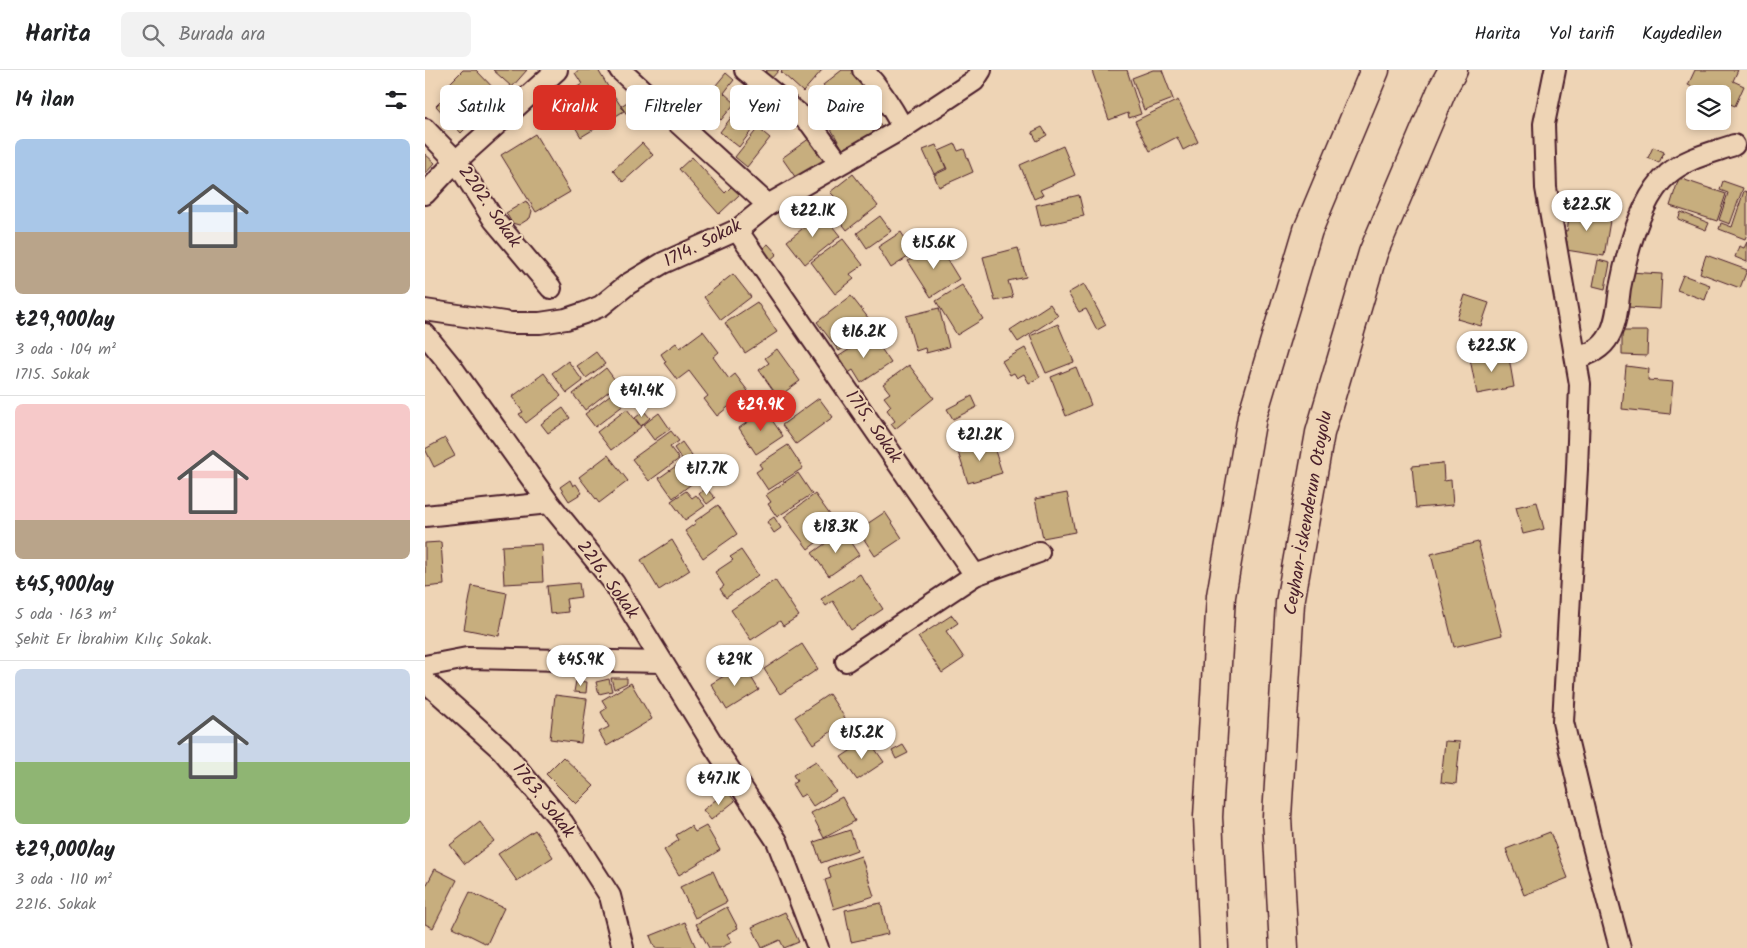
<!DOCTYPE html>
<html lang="tr">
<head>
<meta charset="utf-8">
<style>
	:root { --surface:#fff; --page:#f2f2f2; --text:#202124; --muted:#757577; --line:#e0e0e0; --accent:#d93025 }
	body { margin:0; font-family:Kalam,sans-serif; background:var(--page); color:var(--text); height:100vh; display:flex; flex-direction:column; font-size:19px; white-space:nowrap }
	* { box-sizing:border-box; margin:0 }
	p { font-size:16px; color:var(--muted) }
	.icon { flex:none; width:28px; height:28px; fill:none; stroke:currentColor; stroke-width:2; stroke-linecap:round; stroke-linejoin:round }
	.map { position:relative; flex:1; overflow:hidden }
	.sheet { display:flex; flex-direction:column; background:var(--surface); width:425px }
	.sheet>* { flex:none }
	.hud { position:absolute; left:15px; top:15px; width:475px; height:45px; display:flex; gap:10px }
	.fabs { position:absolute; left:1261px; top:15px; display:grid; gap:10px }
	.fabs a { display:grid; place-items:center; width:45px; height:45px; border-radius:8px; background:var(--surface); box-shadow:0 2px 8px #0003; font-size:25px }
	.price { position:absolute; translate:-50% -42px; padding:0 11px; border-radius:18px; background:#fff; color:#222; font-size:16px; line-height:32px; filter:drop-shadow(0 1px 2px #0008) }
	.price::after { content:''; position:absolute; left:50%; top:30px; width:15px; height:11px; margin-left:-8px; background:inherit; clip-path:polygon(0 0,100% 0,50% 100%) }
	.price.active { background:var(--accent); color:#fff }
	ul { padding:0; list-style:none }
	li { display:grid; align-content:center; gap:10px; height:265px; padding:0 15px }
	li+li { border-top:1px solid var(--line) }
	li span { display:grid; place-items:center; height:155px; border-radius:8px; color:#555 }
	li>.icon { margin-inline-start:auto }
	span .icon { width:90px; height:90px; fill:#fffc; stroke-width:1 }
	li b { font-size:21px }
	h2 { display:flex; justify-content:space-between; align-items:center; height:60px; padding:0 15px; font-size:21px }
	.tag { padding:0 18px; border-radius:8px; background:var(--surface); box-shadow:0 2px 8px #0003; font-size:18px; line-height:45px }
	.tag.active { background:var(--accent); color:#fff }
	header { display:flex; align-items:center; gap:30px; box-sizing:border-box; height:70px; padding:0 25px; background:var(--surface); border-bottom:1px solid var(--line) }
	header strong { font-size:24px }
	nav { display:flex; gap:28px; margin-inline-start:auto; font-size:18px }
	.search { width:350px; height:45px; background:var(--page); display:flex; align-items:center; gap:12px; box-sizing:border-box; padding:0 18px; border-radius:8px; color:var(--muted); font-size:19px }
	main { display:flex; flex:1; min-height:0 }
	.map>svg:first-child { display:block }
	.building { fill:#c7ae7e; stroke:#4a1f2b }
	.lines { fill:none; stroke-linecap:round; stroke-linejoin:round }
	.minor-casing { stroke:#4a1f2b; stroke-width:24 }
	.highway-casing { stroke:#4a1f2b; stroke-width:31 }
	.minor { stroke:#eed4b5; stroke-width:20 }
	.highway { stroke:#eed4b5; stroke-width:28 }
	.labels { text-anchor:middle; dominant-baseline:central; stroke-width:4; stroke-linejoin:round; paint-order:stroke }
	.street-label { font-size:18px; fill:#4a1f2b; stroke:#eed4b5 }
</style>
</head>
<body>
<header>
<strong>Harita</strong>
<div class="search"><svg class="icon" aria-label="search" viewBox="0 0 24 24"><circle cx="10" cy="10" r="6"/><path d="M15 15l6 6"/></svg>Burada ara</div>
<nav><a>Harita</a><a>Yol tarifi</a><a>Kaydedilen</a></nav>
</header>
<main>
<section class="sheet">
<h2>14 ilan<svg class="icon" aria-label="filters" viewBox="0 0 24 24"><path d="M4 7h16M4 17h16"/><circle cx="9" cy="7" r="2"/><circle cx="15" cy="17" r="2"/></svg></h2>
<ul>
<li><span style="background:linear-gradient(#a9c7e8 60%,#b9a48a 0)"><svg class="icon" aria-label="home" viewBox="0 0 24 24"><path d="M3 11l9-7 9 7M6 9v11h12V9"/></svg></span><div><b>₺29,900/ay</b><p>3 oda · 104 m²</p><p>1715. Sokak</p></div></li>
<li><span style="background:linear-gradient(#f6c9c9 75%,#b9a48a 0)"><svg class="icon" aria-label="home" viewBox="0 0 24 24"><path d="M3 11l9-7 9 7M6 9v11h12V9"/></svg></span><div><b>₺45,900/ay</b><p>5 oda · 163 m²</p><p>Şehit Er İbrahim Kılıç Sokak.</p></div></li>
<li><span style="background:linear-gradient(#c9d6e8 60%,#8fb573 0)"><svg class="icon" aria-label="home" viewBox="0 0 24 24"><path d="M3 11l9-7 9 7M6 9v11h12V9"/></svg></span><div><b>₺29,000/ay</b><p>3 oda · 110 m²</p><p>2216. Sokak</p></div></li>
</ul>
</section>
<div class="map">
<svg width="1322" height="878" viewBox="0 0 1322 878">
	<rect width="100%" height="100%" fill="#eed4b5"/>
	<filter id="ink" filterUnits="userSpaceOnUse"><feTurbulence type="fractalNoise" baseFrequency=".02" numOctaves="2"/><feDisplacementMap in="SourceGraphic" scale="10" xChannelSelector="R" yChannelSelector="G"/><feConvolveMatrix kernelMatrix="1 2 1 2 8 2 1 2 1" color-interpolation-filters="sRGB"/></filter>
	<g filter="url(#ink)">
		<g class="building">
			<path d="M38,0H51L76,26L57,46L25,13Z"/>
			<path d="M68,0H102L87,17Z"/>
			<path d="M154,0H173L185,20L143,47L132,30L157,14L150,3Z"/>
			<path d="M342,0H354L345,10L339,4Z"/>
			<path d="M358,0H397L378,22L356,2Z"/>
			<path d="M417,0H428L443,19L432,28L435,31L420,43L398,15Z"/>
			<path d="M670,0H702L716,44L704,48L703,43L684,50L667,1Z"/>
			<path d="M728,0H737L748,29L719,40L707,8Z"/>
			<path d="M1270,0H1313L1308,11L1319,16L1310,36L1298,31V24H1282L1263,15Z"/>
			<path d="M301,3L309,10L299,23L310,33L296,50L276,33Z"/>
			<path d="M26,21L52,47L36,63L11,36Z"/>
			<path d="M188,24L199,41L156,67L146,50Z"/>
			<path d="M321,28L340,43L314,77L295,62Z"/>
			<path d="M207,29L220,34L203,46L196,36Z"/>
			<path d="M753,30L773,72L758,80L752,67L725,81L710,51Z"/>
			<path d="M442,32L458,60L420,83L406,59L426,48L423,43Z"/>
			<path d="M617,57L622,65L612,71L607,62Z"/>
			<path d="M333,58L345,68L322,97L310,87Z"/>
			<path d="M110,64L145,122L111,142L76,85Z"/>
			<path d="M385,68L401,90L373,111L357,88Z"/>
			<path d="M217,73L228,85L198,112L188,100Z"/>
			<path d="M530,74L533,81L539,79L548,102L514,117L509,105L522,99L514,81Z"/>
			<path d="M511,75L521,98L509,104L498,80Z"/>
			<path d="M638,76L650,105L615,120L618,125L609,129L595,95Z"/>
			<path d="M1228,77L1239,82L1234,93L1223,88Z"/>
			<path d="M0,84L10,93L0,104Z"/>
			<path d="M267,87L300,123L307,116L315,124L294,144L254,99Z"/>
			<path d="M428,104L453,136L422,160L401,133L410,127L405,122Z"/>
			<path d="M1254,108L1301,124L1292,151L1245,136Z"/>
			<path d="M1298,111L1318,118L1305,154L1294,150L1303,123L1295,120Z"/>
			<path d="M1319,121L1322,122V164L1320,169L1294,159L1296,153L1307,157Z"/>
			<path d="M654,125L659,146L616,156L611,135Z"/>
			<path d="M101,131L107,141L105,148L94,155L87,153L81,143Z"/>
			<path d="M1153,136L1163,137L1162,141L1186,145L1179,186L1141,180L1142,171L1134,170L1135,159L1142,161L1145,141L1152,142Z"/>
			<path d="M1256,142L1284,153L1281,160L1253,149Z"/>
			<path d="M397,143L415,166L380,194L362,171Z"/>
			<path d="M455,146L466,161L442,178L432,163Z"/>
			<path d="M476,162L489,183L466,198L453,177Z"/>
			<path d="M418,169L438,195L425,204L429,209L410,224L386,192Z"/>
			<path d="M1322,172V192L1310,187L1314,176L1319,178Z"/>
			<path d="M512,173L534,209L506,227L483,191Z"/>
			<path d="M343,174L352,184L343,192L334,181Z"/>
			<path d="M593,178L601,207L583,211L588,227L570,231L558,187Z"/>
			<path d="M1281,185L1322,200L1315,218L1275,203Z"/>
			<path d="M1173,190L1185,193L1180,219L1168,216Z"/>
			<path d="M1204,202L1237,204L1235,239L1202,237Z"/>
			<path d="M308,204L326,227L296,250L279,227Z"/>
			<path d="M1258,205L1285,215L1280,230L1252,220Z"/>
			<path d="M659,214L681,255L672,260L661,239L654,242L643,223Z"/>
			<path d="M537,215L558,249L532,265L511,231Z"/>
			<path d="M1040,225L1064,233L1056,256L1032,249Z"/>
			<path d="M426,226L448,254L414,281L392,252Z"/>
			<path d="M332,232L352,262L320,283L300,253Z"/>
			<path d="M625,234L633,246L593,272L585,260Z"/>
			<path d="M514,238L524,277L501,283L500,278L491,281L481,246Z"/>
			<path d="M633,254L649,292L621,303L605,266Z"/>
			<path d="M278,261L294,282L288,287L304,309L310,304L323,321L292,346L279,329L283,326L264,301L252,310L239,293L241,292L236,284L251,273L255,278Z"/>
			<path d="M1197,261H1223L1222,286L1197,285Z"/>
			<path d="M447,265L466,293L436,313L428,300L422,304L411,288Z"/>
			<path d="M600,278L615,307L604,313L599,304L592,308L589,303L585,305L577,291Z"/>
			<path d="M352,279L375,311L353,327L334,300L344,293L340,288Z"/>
			<path d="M171,282L180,294L161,308L152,296Z"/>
			<path d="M1083,282L1089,317L1052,324L1045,289Z"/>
			<path d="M143,291L158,311L142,323L127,303Z"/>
			<path d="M484,295L509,328L470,359L466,354L470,351L462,340L466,336L459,327L465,323L458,314Z"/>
			<path d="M1201,296L1224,299L1223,310L1248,312L1245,344L1197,339Z"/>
			<path d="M651,297L666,335L641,346L626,307Z"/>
			<path d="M181,298L193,314L160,340L148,324Z"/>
			<path d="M119,303L136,326L101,353L94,344L98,342L87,327Z"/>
			<path d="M194,318L204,331L170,357L160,344Z"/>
			<path d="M547,326L552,337L528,349L522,339Z"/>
			<path d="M394,328L408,347L371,374L357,355Z"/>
			<path d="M138,338L145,348L123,363L116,354Z"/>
			<path d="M202,339L216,357L186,380L172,362Z"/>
			<path d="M340,340L358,366L331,384L314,358Z"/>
			<path d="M219,341L225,348L216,356L210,348Z"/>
			<path d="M234,343L245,359L229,370L218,355Z"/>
			<path d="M246,361L254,371L245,377L254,389L224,411L207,389Z"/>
			<path d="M20,368L30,386L9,397L0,379Z"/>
			<path d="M567,371L577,403L543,413L533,382Z"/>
			<path d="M257,372L274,396L263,404L269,412L248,428L234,408L258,391L249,378Z"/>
			<path d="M363,375L378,398L343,420L331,402L337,398L334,394Z"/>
			<path d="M183,385L203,411L174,433L154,407Z"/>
			<path d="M1018,393L1019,411L1026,410L1028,435L991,438L987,396Z"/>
			<path d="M373,403L387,424L352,447L343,434L346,432L341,425Z"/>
			<path d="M145,410L148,416L151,414L157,423L144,431L135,417Z"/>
			<path d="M281,418L290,428L282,434L274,424Z"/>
			<path d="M261,421L267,428L271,425L280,436L260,450L246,431Z"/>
			<path d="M642,423L650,462L618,468L610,429Z"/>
			<path d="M390,424L413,456L383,479L359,447Z"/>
			<path d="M1112,432L1119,459L1098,464L1091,437Z"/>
			<path d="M293,435L312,464L278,488L260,461L271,453L270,451Z"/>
			<path d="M460,442L477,468L450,486L433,460Z"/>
			<path d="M349,447L356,458L349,463L342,452Z"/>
			<path d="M418,461L434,485L404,506L387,483Z"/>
			<path d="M247,470L265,500L234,520L216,490Z"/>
			<path d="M16,472L19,515L0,517V473Z"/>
			<path d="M1053,472L1077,565L1029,577L1006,484Z"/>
			<path d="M116,474L118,512L79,514L77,476Z"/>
			<path d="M316,480L333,505L301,528L295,519L299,516L290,502L308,490L305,487Z"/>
			<path d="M435,504L458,539L426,560L408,531L401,536L396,529Z"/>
			<path d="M350,510L374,546L358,556L355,551L326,570L306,540Z"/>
			<path d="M154,513L156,527L141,529L143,542L125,544L122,516Z"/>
			<path d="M47,516L82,523L74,566L39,559Z"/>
			<path d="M527,545L533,553L521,561L539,588L517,603L493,567Z"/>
			<path d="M377,574L393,599L355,624L339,599Z"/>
			<path d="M318,594L334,620L302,640L286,614Z"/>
			<path d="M186,608H202V613L189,619Z"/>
			<path d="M184,609L187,621L174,624L171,612Z"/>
			<path d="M151,611L162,612L161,623L149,622Z"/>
			<path d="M206,613L227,649L182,676L174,662L184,657L176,642L182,638L177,630Z"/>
			<path d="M404,624L422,651L388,674L370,647Z"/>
			<path d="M130,625L162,629L156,673L125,669Z"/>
			<path d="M443,669L459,692L432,710L416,687Z"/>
			<path d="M1020,671L1035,672L1031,714L1016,712Z"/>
			<path d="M478,675L483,683L471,689L467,681Z"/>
			<path d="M138,687L169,716L151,734L121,704Z"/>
			<path d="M391,691L411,721L388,736L380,724L375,727L367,714L372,711L368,705Z"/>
			<path d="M302,721L310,731L286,750L278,740Z"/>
			<path d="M417,727L430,751L399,768L386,743Z"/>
			<path d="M55,752L69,771L40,794L25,775Z"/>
			<path d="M266,756L270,762L281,756L295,780L254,805L239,780L254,770L251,765Z"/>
			<path d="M110,760L128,787L92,811L73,784Z"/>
			<path d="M425,760L432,780L396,793L389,772Z"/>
			<path d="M1125,762L1143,808L1099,825L1081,779Z"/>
			<path d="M436,786L449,826L409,839L400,810L406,808L403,797Z"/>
			<path d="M10,799L32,810L8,858L0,854V818Z"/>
			<path d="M288,801L302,832L270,848L255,817Z"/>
			<path d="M45,822L79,838L62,874L28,857Z"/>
			<path d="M456,833L463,864L426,872L420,840Z"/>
			<path d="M302,837L313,858L302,864L307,872L295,878H284L271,854Z"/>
			<path d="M360,842L374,872L359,878L355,870L337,878L327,857Z"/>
			<path d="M260,852L271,878H230L225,866Z"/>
		</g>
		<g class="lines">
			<g class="minor-casing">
				<g id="minor">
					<path d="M195,0L343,135"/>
					<path d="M320,0L385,53L414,93"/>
					<path d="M438,0C455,18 466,36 478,58"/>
					<path d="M1130,0L1119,54L1121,118L1155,314L1152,399L1138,652L1165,765L1195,878"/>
					<path d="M0,59L31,91L69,150L126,218"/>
					<path d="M0,124L31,91L132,0"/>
					<path d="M312,160L550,505"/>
					<path d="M0,240L86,253H115L141,249L159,243L176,236L203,214L238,193L312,160L343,135L478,58L519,31L549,11L556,0"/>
					<path d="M0,264L26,296L124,433L189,513L289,676L352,771L393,878"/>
					<path d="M1151,288C1165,284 1177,279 1184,266C1192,252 1193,233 1195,218C1202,182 1215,129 1243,104C1262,88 1286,83 1309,75"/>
					<path d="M0,446L124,433"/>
					<path d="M421,591L550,505L614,482"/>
					<path d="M0,596L42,588L237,592"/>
					<path d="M0,611L77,680L138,753L185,826L198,878"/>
				</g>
			</g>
			<g class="highway-casing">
				<g id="highway">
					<path d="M789,878L783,747L796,526L827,347L883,160L950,0"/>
					<path d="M859,878L852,747L865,533L895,363L948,183L1018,18L1028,0"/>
				</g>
			</g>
			<use href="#minor" class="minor"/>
			<use href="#highway" class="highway"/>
		</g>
	</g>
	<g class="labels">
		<g class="street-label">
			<text transform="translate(64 137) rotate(55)">2202. Sokak</text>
			<text transform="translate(278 174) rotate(-27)">1714. Sokak</text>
			<text transform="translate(448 357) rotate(55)">1715. Sokak</text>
			<text transform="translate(884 443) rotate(-80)">Ceyhan-İskenderun Otoyolu</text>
			<text transform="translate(182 510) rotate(54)">2216. Sokak</text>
			<text transform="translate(118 731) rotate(52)">1763. Sokak</text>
		</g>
	</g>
</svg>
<div class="fabs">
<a><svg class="icon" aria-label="layers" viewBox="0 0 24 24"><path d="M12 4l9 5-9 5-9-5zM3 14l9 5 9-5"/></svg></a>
</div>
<b class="price" style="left:1162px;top:162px">₺22.5K</b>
<b class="price" style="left:388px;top:168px">₺22.1K</b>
<b class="price" style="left:509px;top:200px">₺15.6K</b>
<b class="price" style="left:439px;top:289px">₺16.2K</b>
<b class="price" style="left:1067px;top:303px">₺22.5K</b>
<b class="price" style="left:217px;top:348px">₺41.4K</b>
<b class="price active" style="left:336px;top:362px">₺29.9K</b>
<b class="price" style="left:555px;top:392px">₺21.2K</b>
<b class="price" style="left:282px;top:426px">₺17.7K</b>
<b class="price" style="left:411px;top:484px">₺18.3K</b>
<b class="price" style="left:156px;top:617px">₺45.9K</b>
<b class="price" style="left:310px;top:617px">₺29K</b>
<b class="price" style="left:437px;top:690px">₺15.2K</b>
<b class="price" style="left:294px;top:736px">₺47.1K</b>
<div class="hud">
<a class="tag">Satılık</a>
<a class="tag active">Kiralık</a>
<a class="tag">Filtreler</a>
<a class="tag">Yeni</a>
<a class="tag">Daire</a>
</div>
</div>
</main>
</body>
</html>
